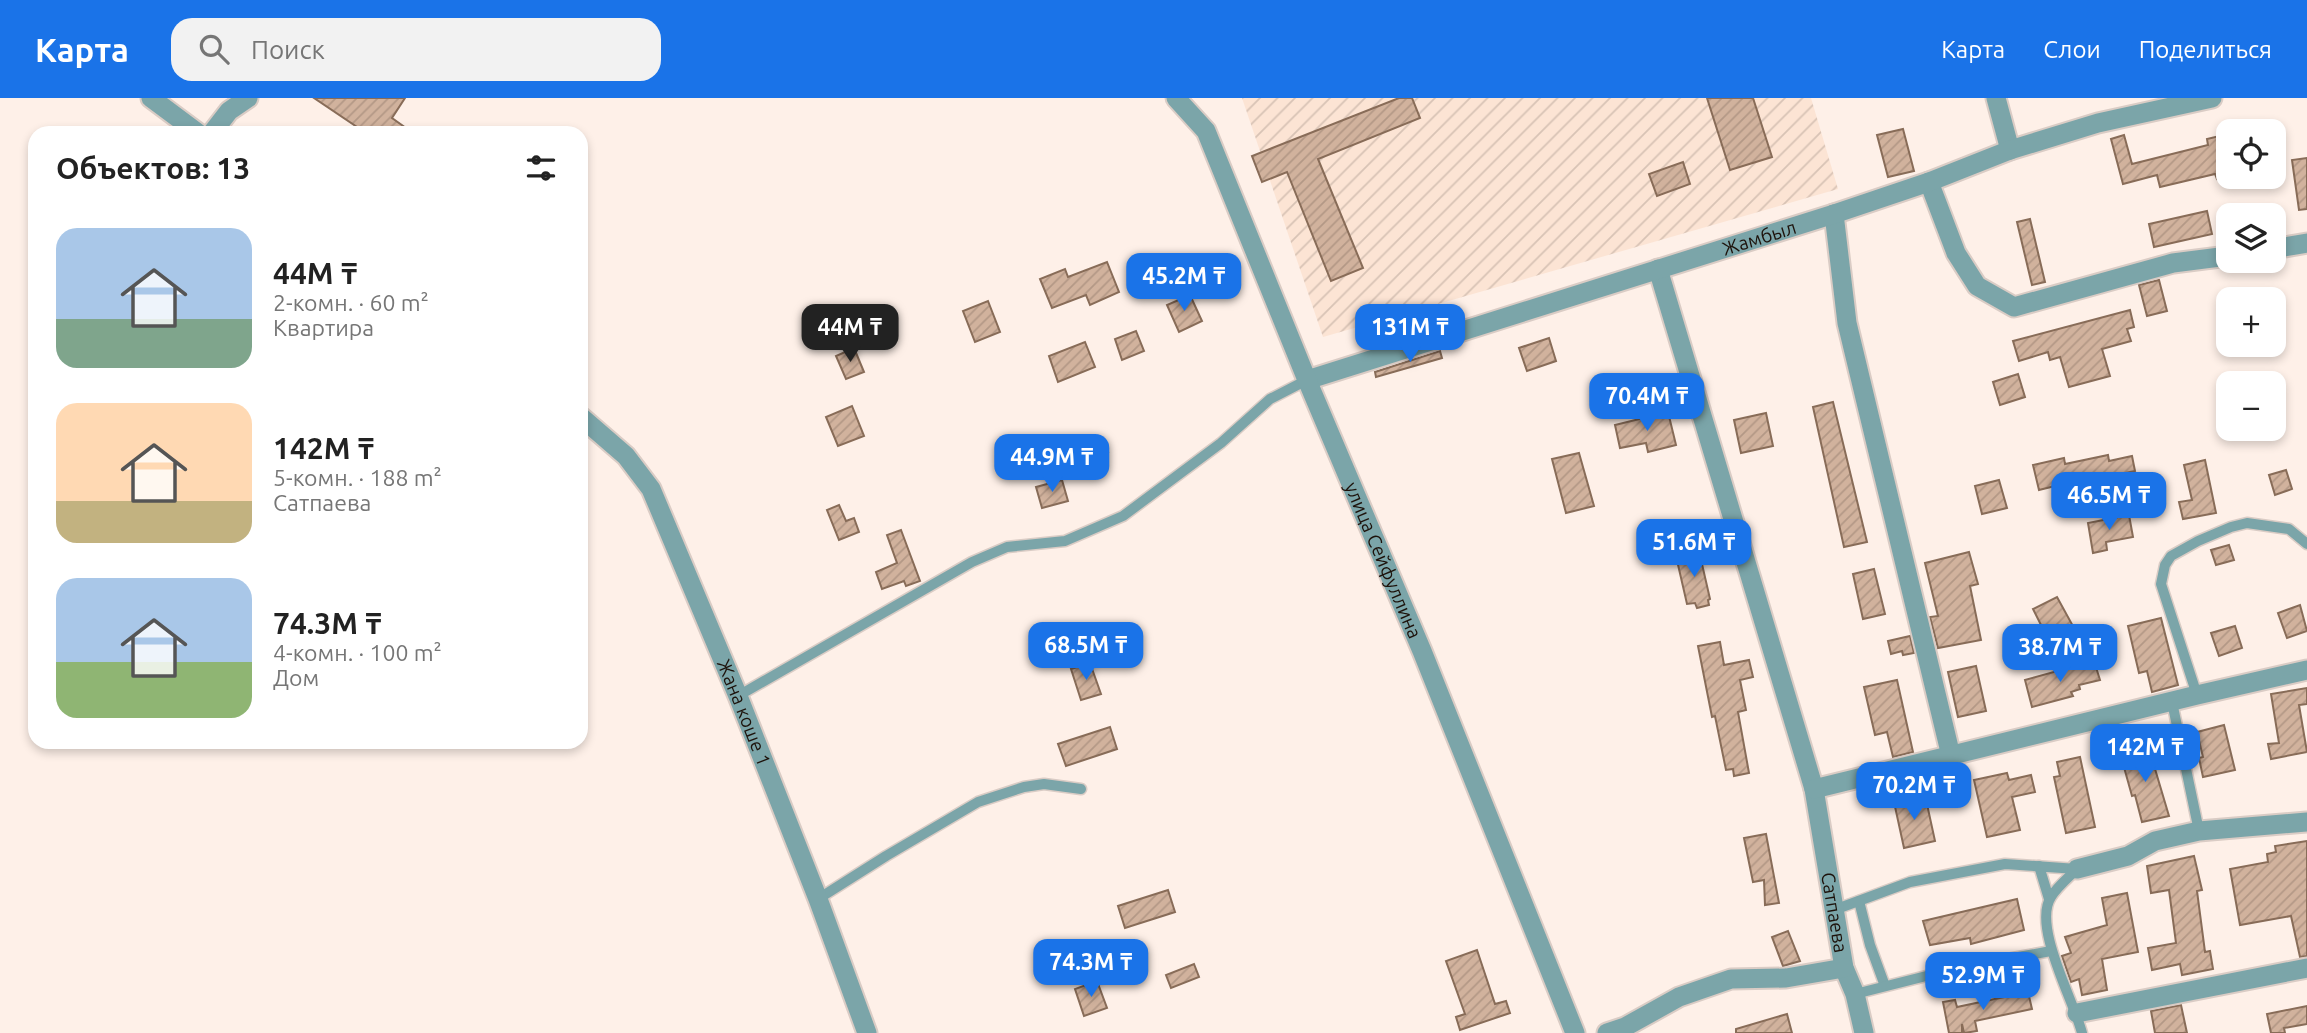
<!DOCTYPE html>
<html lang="ru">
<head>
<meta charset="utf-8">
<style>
	:root { --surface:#fff; --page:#f2f2f2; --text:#222; --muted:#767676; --accent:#1a73e8 }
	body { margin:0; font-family:Ubuntu,sans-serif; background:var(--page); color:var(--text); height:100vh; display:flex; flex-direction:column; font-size:26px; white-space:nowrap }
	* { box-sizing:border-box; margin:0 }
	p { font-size:23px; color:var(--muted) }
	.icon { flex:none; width:38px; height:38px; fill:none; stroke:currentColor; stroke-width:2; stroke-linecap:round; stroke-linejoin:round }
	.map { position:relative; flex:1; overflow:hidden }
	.details { position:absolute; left:28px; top:28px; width:560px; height:623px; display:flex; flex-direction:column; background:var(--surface); border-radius:21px; box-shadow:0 4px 10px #0003 }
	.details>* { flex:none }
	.buttons { position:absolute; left:2216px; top:21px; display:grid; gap:14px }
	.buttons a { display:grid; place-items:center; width:70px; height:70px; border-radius:14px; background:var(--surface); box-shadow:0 4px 10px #0003; font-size:35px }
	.price { position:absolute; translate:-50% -60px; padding:0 16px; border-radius:14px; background:var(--accent); color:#fff; font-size:23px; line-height:46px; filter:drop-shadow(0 2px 4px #0008) }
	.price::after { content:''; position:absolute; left:50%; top:42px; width:21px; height:16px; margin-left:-10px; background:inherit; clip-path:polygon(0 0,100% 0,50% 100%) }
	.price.selected { background:#222; color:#fff }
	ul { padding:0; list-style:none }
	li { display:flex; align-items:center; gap:21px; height:175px; padding:0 28px }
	li span { display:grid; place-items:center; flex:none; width:196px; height:140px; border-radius:21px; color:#555 }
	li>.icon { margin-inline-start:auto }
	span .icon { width:84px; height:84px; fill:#fffc; stroke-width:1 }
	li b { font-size:30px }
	h2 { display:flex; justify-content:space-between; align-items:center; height:84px; padding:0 28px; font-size:30px }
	header { display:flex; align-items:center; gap:42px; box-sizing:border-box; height:98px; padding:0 35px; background:var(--accent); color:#fff }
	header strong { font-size:33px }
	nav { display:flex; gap:38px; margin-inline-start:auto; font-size:24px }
	.search { width:490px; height:63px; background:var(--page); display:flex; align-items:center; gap:18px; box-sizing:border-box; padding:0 24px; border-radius:21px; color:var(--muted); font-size:26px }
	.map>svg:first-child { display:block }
	.industrial { fill:url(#industrial-furrows) }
	.building { fill:url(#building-hatch); stroke:#886c58; stroke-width:2 }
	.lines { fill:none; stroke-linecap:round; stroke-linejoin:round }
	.service-casing { stroke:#daccc5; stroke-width:13 }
	.minor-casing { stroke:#daccc5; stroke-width:23 }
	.tertiary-casing { stroke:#daccc5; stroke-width:23 }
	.service { stroke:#7ba5a9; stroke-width:10 }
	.minor { stroke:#7ba5a9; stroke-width:19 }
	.tertiary { stroke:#7ba5a9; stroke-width:19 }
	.labels { text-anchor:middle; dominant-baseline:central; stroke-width:5; stroke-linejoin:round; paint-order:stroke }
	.street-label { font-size:19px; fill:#1d120b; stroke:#fff }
</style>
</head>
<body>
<header>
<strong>Карта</strong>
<div class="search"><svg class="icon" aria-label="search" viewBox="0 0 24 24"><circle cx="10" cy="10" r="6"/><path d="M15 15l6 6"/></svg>Поиск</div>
<nav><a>Карта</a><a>Слои</a><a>Поделиться</a></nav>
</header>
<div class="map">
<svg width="2307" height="935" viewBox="0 0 2307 935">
	<defs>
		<pattern id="industrial-furrows" width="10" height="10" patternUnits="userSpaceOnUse" patternTransform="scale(1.75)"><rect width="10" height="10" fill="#fce4d4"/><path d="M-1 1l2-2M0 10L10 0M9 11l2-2" fill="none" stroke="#d8c3b5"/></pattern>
		<pattern id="building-hatch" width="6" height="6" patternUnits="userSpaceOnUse" patternTransform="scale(1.75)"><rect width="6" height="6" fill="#d1b29d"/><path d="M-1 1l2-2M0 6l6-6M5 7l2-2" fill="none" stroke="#b39886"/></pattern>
	</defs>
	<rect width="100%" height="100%" fill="#fef0e8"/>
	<path class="industrial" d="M1242,0H1811L1838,91L1323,239Z"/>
	<g class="building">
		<path d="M314,0H405L392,20L413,35H366Z"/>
		<path d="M1399,0H1412L1420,20L1318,61L1363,170L1331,183L1287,74L1262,84L1252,58Z"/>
		<path d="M1707,0H1753L1772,59L1730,72Z"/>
		<path d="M1903,31L1914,73L1888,79L1877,37Z"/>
		<path d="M2228,36V79L2217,81L2215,76L2160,89L2157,77L2123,86L2111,41L2124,37L2132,66L2208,47L2207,41Z"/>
		<path d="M2307,60V111L2299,112L2292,62Z"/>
		<path d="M1683,64L1690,86L1657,98L1649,76Z"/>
		<path d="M2207,113L2212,136L2154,149L2149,126Z"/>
		<path d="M2030,121L2045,184L2032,187L2017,124Z"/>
		<path d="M1107,164L1119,194L1090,207L1086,197L1052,210L1040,181L1065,171L1068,179Z"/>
		<path d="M2159,182L2167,213L2147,218L2139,187Z"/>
		<path d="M1190,197L1202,223L1179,234L1167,207Z"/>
		<path d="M988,203L1000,234L975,244L963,213Z"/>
		<path d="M2130,212L2134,229L2127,231L2131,243L2102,251L2110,278L2069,289L2060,259L2050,262L2048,254L2019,263L2013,243Z"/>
		<path d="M1136,233L1144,253L1122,262L1115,241Z"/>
		<path d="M1549,240L1556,263L1527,273L1519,250Z"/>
		<path d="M1085,244L1095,269L1058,284L1049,258Z"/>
		<path d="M854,250L864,274L846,281L836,258Z"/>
		<path d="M1440,253L1442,260L1376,279L1375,274Z"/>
		<path d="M2018,276L2025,299L2000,307L1993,284Z"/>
		<path d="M1833,304L1867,444L1844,449L1813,309Z"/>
		<path d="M852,308L864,338L838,348L826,319Z"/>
		<path d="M1668,314L1676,347L1648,354L1646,345L1620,350L1615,327Z"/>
		<path d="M1766,315L1773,348L1741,355L1734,322Z"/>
		<path d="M1031,340L1040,361L1024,367L1015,347Z"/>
		<path d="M1103,342L1108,354L1086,362L1081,350Z"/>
		<path d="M1579,355L1594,408L1566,415L1552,361Z"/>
		<path d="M2108,357L2109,363L2132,358L2135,373L2087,383V380L2039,392L2033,367L2064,360L2065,366Z"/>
		<path d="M2205,362L2216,415L2183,421L2179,404L2192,402L2184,367Z"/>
		<path d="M2286,372L2292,391L2275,397L2269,377Z"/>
		<path d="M1062,382L1068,403L1042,410L1036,389Z"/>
		<path d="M1999,382L2007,410L1982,416L1975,388Z"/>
		<path d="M839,407L846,423L854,420L859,434L839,442L827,412Z"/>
		<path d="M2129,417L2133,439L2106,444L2107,452L2093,455L2088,425Z"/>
		<path d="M901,432L920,483L906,488L904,483L882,491L876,474L897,465L887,437Z"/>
		<path d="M2229,447L2234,462L2216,467L2211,452Z"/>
		<path d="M1699,453L1710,501L1708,502L1709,507L1697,510L1695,505L1687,506L1676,458Z"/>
		<path d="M1969,454L1978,486L1970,488L1981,542L1938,550L1930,519L1938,518L1925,465Z"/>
		<path d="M1874,471L1885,516L1863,521L1853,476Z"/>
		<path d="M2057,499L2074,530L2049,543L2033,511Z"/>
		<path d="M2300,507L2307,533L2287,540L2278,515Z"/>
		<path d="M2161,520L2178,587L2152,594L2147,573L2139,575L2128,528Z"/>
		<path d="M2235,528L2242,550L2219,558L2211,535Z"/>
		<path d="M1910,538L1914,555L1903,557L1902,553L1891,556L1888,543Z"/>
		<path d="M1720,544L1724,567L1749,562L1753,579L1740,582L1746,612L1738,614L1749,675L1734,678L1733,671L1726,672L1715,618L1712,619L1698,548Z"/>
		<path d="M2094,563L2100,582L2079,587L2080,591L2071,594L2073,598L2032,609L2025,582Z"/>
		<path d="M1090,565L1101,596L1081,602L1071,571Z"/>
		<path d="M1976,568L1986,613L1958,619L1948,574Z"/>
		<path d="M1897,582L1913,654L1893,659L1887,634L1875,637L1864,589Z"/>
		<path d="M2307,590V606L2299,607L2307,654L2271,661L2268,646L2279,645L2271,596Z"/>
		<path d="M2224,627L2235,672L2203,679L2199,660L2203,659L2197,634Z"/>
		<path d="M1110,629L1117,651L1066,668L1058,646Z"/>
		<path d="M2147,644L2169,718L2142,724L2135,697L2132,698L2122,662L2133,659L2130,649Z"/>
		<path d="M2080,659L2095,729L2066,735L2054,679L2060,678L2057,664Z"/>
		<path d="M2007,675L2009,682L2031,677L2035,694L2012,699L2020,732L1987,739L1974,682Z"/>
		<path d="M1925,697L1935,743L1904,750L1894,704Z"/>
		<path d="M1766,736L1779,805L1765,807L1764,782L1753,784L1744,740Z"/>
		<path d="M2307,743V858L2300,859L2291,818L2240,827L2230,771L2268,764L2267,756L2276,754L2275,748Z"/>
		<path d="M2194,758L2202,792L2197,793L2205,854L2210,853L2213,871L2182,877L2180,866L2152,872L2148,850L2176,845L2169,792L2151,795L2147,768Z"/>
		<path d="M1168,792L1175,814L1125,830L1118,808Z"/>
		<path d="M2127,795L2138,854L2102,861L2107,892L2082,897L2079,881L2071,884L2062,858L2071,855L2065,839L2107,827L2102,800Z"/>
		<path d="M2017,801L2024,832L1971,846L1970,840L1930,847L1923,823Z"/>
		<path d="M1788,833L1800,863L1783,868L1772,839Z"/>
		<path d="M1477,852L1495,906L1506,903L1510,915L1460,932L1456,919L1465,916L1446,863Z"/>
		<path d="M1194,866L1199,879L1171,890L1166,877Z"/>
		<path d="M1097,883L1107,910L1084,918L1075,891Z"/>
		<path d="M2028,894L2032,911L1975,923L1977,933L1964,935L1962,926V935H1949L1943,904L1955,902L1957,909Z"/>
		<path d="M2181,907L2187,935H2155L2151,913Z"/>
		<path d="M2307,908V926L2284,930L2285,935H2271L2267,916Z"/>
		<path d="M1787,916L1792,935H1736V931Z"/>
	</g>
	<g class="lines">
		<g class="service-casing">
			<g id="service">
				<path d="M2197,597L2161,486L2165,467L2171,458L2198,443L2231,429L2247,425L2289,431L2307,446"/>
				<path d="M738,598L972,464L1007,449L1065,443L1123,418L1221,345L1270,301L1307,282"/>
				<path d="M2172,604L2199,733"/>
				<path d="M2039,768L2049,801"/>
				<path d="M2077,771C2068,780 2057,789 2051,799C2032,828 2074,903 2082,935"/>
				<path d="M818,801L886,758L978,704L1024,689L1044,686L1081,691"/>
				<path d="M1859,803L1870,847L1885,888"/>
				<path d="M1834,812L1910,784L2005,766L2077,771"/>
				<path d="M1855,896L1958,870L2051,853"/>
			</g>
		</g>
		<g class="minor-casing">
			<g id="minor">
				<path d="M1996,0L2010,52"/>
				<path d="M1929,84L1956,155L1977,188L2014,209L2173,165L2228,158"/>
				<path d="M1834,116L1847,225L1951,658"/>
				<path d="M2273,151L2307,145"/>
				<path id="s1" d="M1658,171L1814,691L1844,870L1855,896L1864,935"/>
				<path id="s2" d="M1307,282L1834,116L1929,84L2010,52L2098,25L2212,0"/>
				<path d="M1814,691L2197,597L2307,572"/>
				<path d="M2077,771L2128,758L2155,743L2199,733L2307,724"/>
				<path d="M2077,915L2307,870"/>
				<path d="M1607,935L1625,929L1679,899L1731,881L1786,880L1844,870"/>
			</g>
		</g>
		<g class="tertiary-casing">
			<g id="tertiary">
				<path d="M151,0L198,35"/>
				<path id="s3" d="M1176,0L1206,33L1307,282L1422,553L1575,935"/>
				<path d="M212,35L229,13L248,0"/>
				<path id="s4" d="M581,319L626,358L651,391L738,598L818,801L867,935"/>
			</g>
		</g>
		<use href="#service" class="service"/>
		<use href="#minor" class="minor"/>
		<use href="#tertiary" class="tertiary"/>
	</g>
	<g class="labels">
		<g class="street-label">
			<text stroke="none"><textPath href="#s2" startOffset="474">Жамбыл</textPath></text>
			<text stroke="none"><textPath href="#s3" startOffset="509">улица Сейфуллина</textPath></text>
			<text stroke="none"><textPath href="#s4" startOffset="343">Жана коше 1</textPath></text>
			<text stroke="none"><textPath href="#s1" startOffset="668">Сатпаева</textPath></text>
		</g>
	</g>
</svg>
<div class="buttons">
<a><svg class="icon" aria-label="locate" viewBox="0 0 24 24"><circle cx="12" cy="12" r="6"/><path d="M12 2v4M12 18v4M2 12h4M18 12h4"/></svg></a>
<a><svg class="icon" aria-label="layers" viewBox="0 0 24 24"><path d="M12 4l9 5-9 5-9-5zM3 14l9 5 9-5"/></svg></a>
<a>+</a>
<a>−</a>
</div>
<b class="price" style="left:1184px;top:215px">45.2M ₸</b>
<b class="price selected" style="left:850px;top:266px">44M ₸</b>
<b class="price" style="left:1410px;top:266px">131M ₸</b>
<b class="price" style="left:1647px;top:335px">70.4M ₸</b>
<b class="price" style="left:1052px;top:396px">44.9M ₸</b>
<b class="price" style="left:2109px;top:434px">46.5M ₸</b>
<b class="price" style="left:1694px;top:481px">51.6M ₸</b>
<b class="price" style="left:1086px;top:584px">68.5M ₸</b>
<b class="price" style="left:2060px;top:586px">38.7M ₸</b>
<b class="price" style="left:2145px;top:686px">142M ₸</b>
<b class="price" style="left:1914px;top:724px">70.2M ₸</b>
<b class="price" style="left:1091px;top:901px">74.3M ₸</b>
<b class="price" style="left:1983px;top:914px">52.9M ₸</b>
<section class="details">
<h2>Объектов: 13<svg class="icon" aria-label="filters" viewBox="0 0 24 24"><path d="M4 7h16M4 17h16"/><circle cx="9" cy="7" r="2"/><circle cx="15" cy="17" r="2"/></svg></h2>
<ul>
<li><span style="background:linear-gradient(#a9c7e8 65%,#7fa58c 0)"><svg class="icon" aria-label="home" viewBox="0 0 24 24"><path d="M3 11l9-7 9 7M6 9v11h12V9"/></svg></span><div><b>44M ₸</b><p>2-комн. · 60 m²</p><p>Квартира</p></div></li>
<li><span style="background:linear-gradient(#ffd9b3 70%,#c2b280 0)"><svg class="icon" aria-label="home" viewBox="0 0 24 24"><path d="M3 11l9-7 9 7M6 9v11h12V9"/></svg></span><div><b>142M ₸</b><p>5-комн. · 188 m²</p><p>Сатпаева</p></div></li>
<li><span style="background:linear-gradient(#a9c7e8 60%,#8fb573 0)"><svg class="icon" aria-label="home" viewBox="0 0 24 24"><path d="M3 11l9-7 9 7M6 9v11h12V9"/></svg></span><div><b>74.3M ₸</b><p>4-комн. · 100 m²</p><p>Дом</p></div></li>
</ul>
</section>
</div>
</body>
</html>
